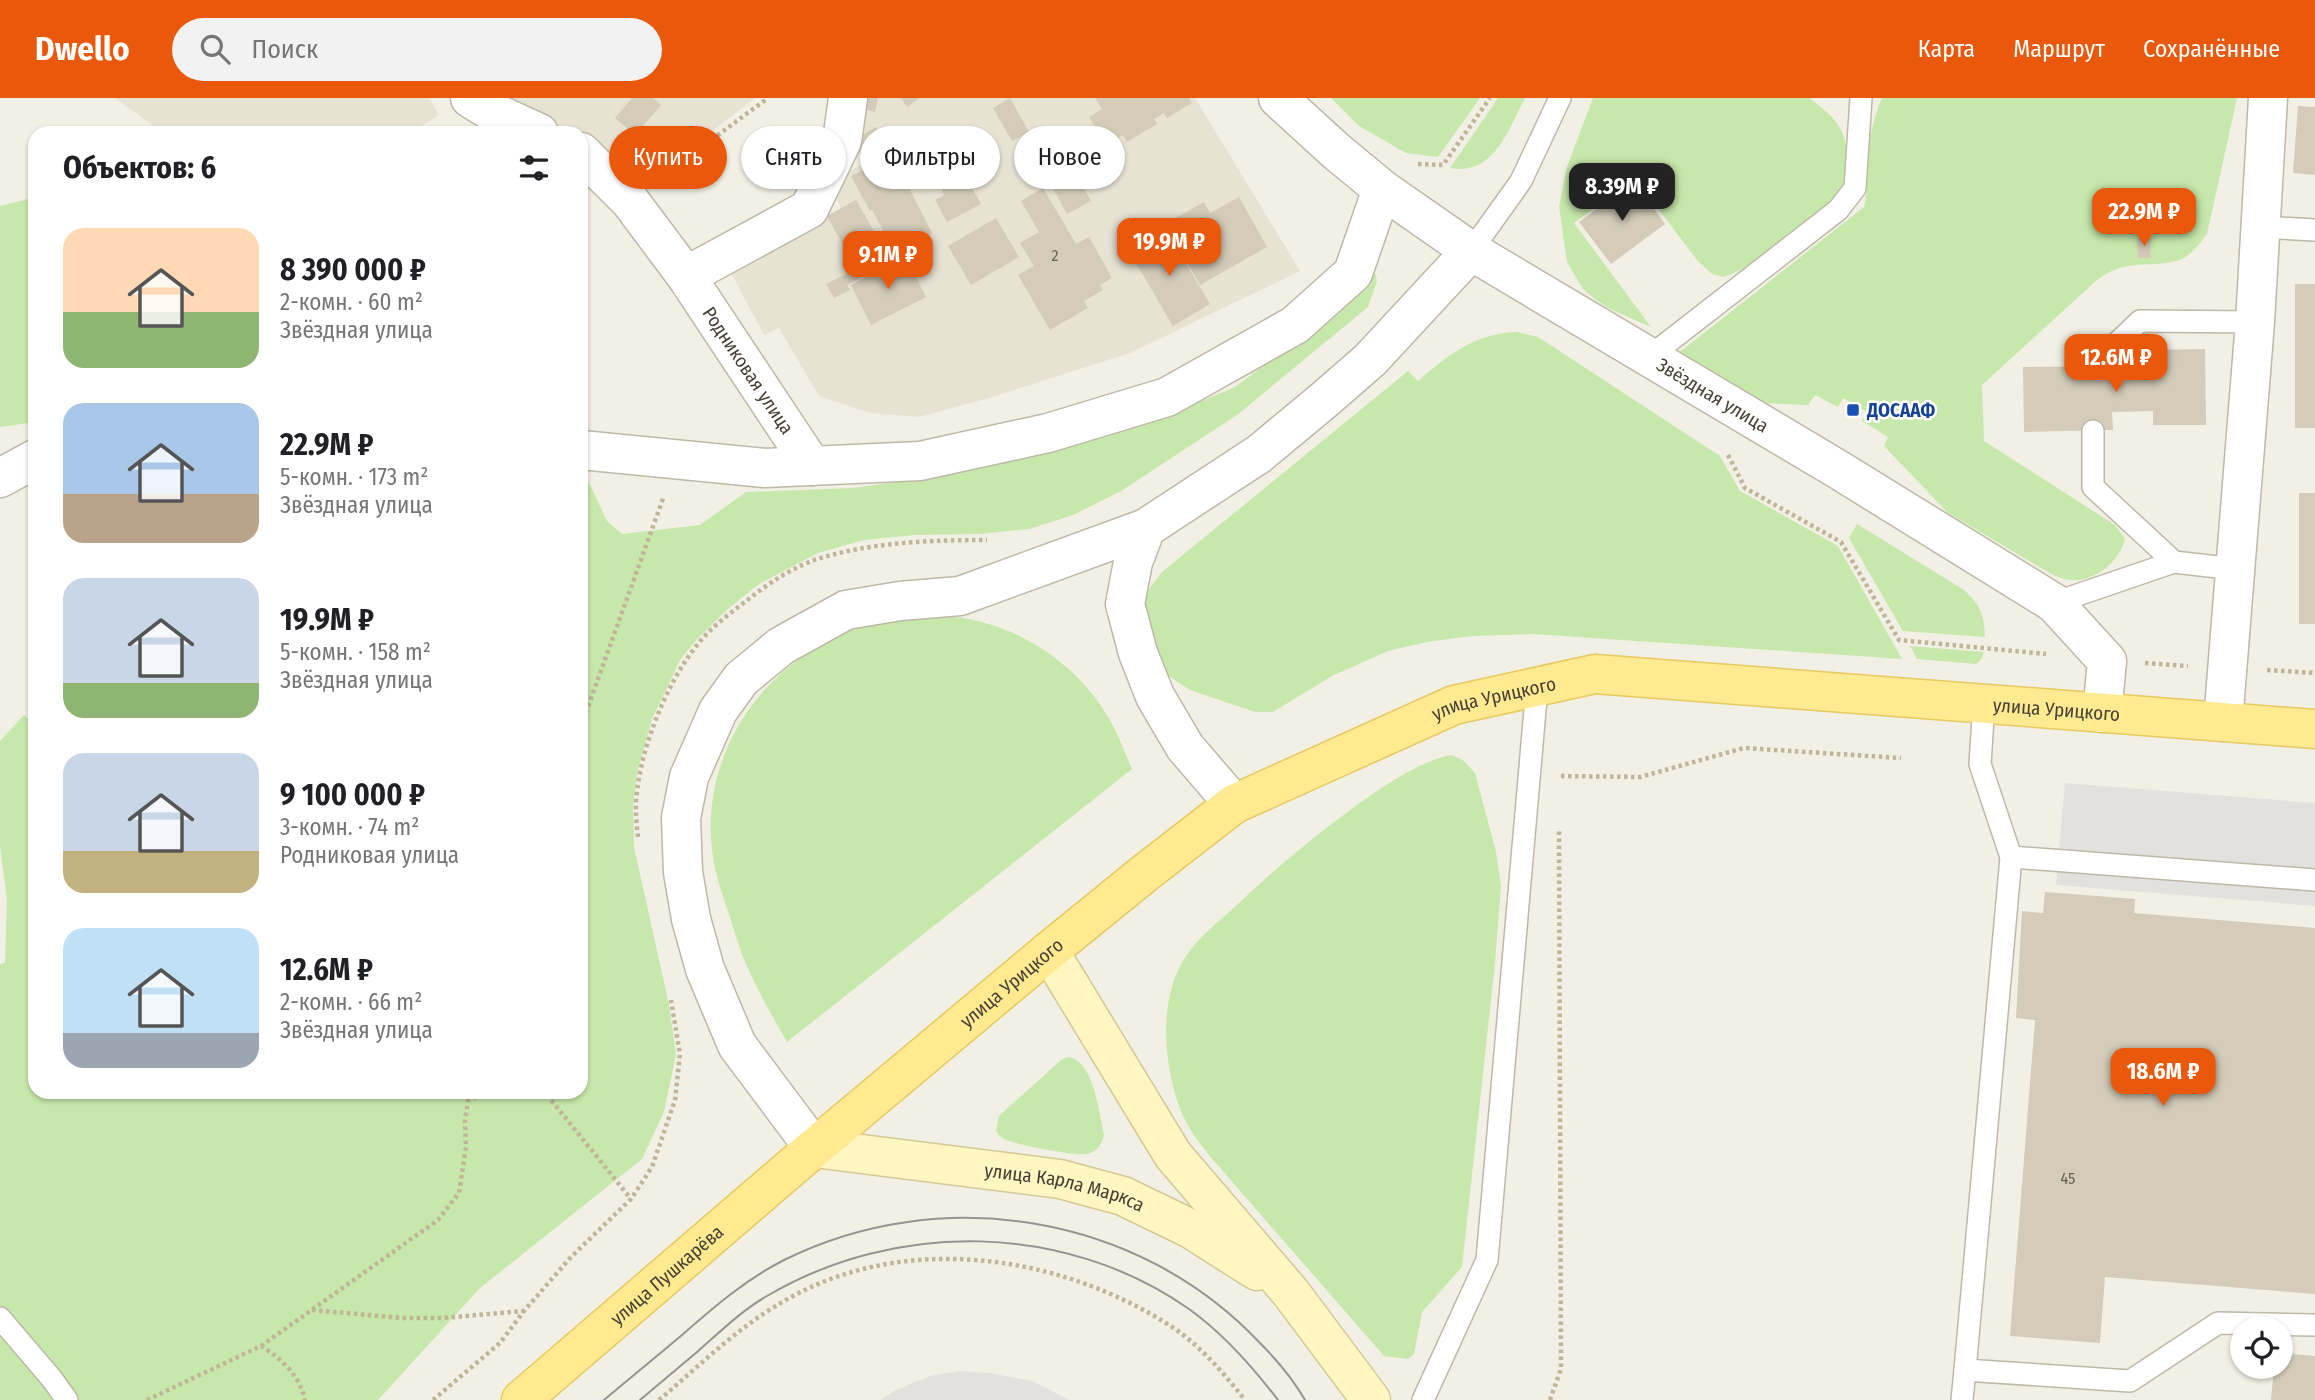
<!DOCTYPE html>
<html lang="ru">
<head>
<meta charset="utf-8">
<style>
	:root { --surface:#fff; --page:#f2f2f2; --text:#202124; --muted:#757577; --accent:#ea580c }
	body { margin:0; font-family:"Fira Sans Condensed",sans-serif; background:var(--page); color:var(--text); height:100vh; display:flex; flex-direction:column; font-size:26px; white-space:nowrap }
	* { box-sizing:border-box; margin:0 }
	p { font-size:23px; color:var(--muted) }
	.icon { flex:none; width:38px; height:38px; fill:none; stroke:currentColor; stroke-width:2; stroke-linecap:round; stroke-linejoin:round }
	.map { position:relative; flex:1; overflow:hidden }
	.details { position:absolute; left:28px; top:28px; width:560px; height:973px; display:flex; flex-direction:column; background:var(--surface); border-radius:21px; box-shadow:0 2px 5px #0004 }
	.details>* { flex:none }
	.banner { position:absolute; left:609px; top:28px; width:665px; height:63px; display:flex; gap:14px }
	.fabs { position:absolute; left:2230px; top:1218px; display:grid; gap:14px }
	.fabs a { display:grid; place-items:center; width:63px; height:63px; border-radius:50%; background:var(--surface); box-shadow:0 2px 5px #0004; font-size:35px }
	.price { position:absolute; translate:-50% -60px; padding:0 16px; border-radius:14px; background:var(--accent); color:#fff; font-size:23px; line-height:46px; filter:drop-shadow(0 2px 4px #0008) }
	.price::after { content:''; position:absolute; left:50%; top:42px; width:21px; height:16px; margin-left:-10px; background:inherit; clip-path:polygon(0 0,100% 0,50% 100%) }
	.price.on { background:#222; color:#fff }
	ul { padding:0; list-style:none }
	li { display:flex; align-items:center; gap:21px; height:175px; padding:0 35px }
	li span { display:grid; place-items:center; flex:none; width:196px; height:140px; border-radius:21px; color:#555 }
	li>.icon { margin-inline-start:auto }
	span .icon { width:84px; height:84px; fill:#fffc; stroke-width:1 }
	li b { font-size:30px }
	h2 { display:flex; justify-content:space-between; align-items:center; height:84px; padding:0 35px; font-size:30px }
	.pill { padding:0 24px; border-radius:32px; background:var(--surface); box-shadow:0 2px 5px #0004; font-size:24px; line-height:63px }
	.pill.on { background:var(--accent); color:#fff }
	header { display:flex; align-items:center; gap:42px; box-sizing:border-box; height:98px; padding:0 35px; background:var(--accent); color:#fff }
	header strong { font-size:33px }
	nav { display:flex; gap:38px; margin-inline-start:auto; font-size:24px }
	.search { width:490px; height:63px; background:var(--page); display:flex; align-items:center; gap:18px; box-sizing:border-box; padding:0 24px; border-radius:38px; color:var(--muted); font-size:26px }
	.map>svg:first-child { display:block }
	.residential { fill:#e7e2d2 }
	.green { fill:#c7e8ab }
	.parking { fill:#e3e1dd }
	.building { fill:#d4ccb9 }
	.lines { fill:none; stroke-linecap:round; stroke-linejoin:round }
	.service-casing { stroke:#beb8a7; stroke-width:24 }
	.minor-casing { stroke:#beb8a7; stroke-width:41 }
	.tertiary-casing { stroke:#beb8a7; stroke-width:41 }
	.secondary-casing { stroke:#d4c893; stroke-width:41 }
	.primary-casing { stroke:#e6c95f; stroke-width:41 }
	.path { stroke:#c0b598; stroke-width:4.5; stroke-dasharray:3.5 3.5; stroke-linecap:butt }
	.service { stroke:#fff; stroke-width:21 }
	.minor { stroke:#fff; stroke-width:38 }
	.tertiary { stroke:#fff; stroke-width:38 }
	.secondary { stroke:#fff6c2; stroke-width:38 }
	.primary { stroke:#ffe991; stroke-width:38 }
	.tram { stroke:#949494; stroke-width:2 }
	.transit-dot { fill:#1a4fb4; stroke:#fff; stroke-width:2.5 }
	.labels { text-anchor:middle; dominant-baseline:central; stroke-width:5; stroke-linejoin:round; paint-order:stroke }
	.number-label { font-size:16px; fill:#696355 }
	.street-label { font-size:19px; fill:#454034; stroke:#fff }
	.transit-label { font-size:19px; font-weight:bold; fill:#164399; stroke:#fff; text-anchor:start }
</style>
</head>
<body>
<header>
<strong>Dwello</strong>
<div class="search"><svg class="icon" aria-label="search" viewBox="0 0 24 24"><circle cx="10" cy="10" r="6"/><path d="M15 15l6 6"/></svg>Поиск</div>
<nav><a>Карта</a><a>Маршрут</a><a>Сохранённые</a></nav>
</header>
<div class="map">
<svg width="2315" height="1302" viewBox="0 0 2315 1302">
	<rect width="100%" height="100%" fill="#f2efe4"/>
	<g class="residential">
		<path d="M115,0H429L439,17L410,35H164Z"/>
		<path d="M493,0H755L643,86L581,38V35H576Z"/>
		<path d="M858,0H1195L1300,173L1130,255L992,299L919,319L870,315L819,298L779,230L764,237L727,167L841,110L828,84L865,65L853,42Z"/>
	</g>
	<g class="green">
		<path d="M1331,0H1480L1438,59L1406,55L1359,28Z"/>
		<path d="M1498,0H1525C1508,32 1494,78 1450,70Z"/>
		<path d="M1593,0H1809C1833,18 1847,29 1847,61C1847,71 1846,84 1840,92C1827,109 1808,122 1791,135C1770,152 1750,171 1723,179L1712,176L1697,162L1635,80L1574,125L1651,229L1610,211L1595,201L1583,191L1567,164L1559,108L1567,69Z"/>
		<path d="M1882,0H2237L2207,136C2200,145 2194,154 2184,160C2167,168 2146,165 2128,168C2116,170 2106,175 2097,182L1982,287L1984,343L2115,427L2125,441C2120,463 2095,484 2071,482C2066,482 2060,479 2055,478L1948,415L1884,348L1888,339L1862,323L1867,314L1843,300L1838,309L1815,297L1808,307L1760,305L1676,257L1864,109C1868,97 1865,83 1866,70C1868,48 1873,20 1882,0Z"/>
		<path d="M32,100L35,101V324L0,329V108Z"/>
		<path d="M1370,155L1377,183L1368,209L1237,317L1121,393L1073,417L1029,431L980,436L915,437L864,442L818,455L759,486L728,511L698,540L680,562L652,621L637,675L633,710L634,749L669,907L676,956L664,1014L642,1061L480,1190L378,1302H0V866L5,865L7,802L0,748V643L24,617L35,628V994H581V374L590,387L607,423L622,436L700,427L746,394L853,390L918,381L1061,352L1173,315L1235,289L1282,254Z"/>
		<path d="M1517,234L1538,239L1720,358L1740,393L1838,448L1902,561L1533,536L1472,538L1427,544L1388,553L1332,578L1273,614H1255L1190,592L1164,575L1141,514L1147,494L1162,474L1408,273L1418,283C1450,256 1473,236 1517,234Z"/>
		<path d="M1857,426L1964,492C1981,508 1984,517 1985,539L1903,533L1849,440Z"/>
		<path d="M926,517C938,518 951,518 963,520C1025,530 1083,571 1112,626C1120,640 1125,656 1132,671L787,944C773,919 758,894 747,868C739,851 734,831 728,813C721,793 714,772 712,751C702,664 752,581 829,543C838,538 848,531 857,529C879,522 903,521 926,517Z"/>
		<path d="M1910,548L1984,554L1981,562L1976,566L1917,561Z"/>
		<path d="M1452,657L1464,663L1475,675L1496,754L1501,788L1495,865L1462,1169L1422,1214L1414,1256L1408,1261L1384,1258L1215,1064C1201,1048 1188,1031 1180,1011C1164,967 1159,908 1181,866C1193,845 1211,830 1228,815C1258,787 1288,760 1320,735C1353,710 1412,663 1452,657Z"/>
		<path d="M1068,959C1094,963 1099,1014 1104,1036C1103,1045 1097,1054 1087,1056C1075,1058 1016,1047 1004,1041C999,1038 999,1037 996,1033L999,1018L1061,962Z"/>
	</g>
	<g class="parking">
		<path d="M2065,685L2315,705V808L2056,787Z"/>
		<path d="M960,1273L989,1275L1032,1283L1069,1302H880L894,1293L930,1278Z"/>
	</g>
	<g class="building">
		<path d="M632,0H653L661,7L635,37L615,20Z"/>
		<path d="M858,0H878L875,14L856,10Z"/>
		<path d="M901,0H920L907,9Z"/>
		<path d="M1010,0L1029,34L1012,43L993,10Z"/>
		<path d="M1095,0H1189L1192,5L1167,20L1164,15L1154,21L1157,26L1127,44L1123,37L1106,47L1089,19L1102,11Z"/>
		<path d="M2298,8L2315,9V77L2293,75Z"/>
		<path d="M876,29L888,51L865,63L853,42Z"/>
		<path d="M1086,42L1094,55L1058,74L1052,61Z"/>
		<path d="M892,57L932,135L895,155L872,112L870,113L851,78Z"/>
		<path d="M1047,66L1051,75L1042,79L1038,71Z"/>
		<path d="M1072,69L1091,103L1067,116L1048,82Z"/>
		<path d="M966,79L981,106L947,124L935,102L944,97L942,92Z"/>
		<path d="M1634,84L1665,126L1611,166L1579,124Z"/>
		<path d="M1043,90L1076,146L1089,139L1112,180L1100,187L1103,192L1084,203L1088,210L1050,232L1018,177L1034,168L1020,145L1039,134L1021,103Z"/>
		<path d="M1239,99L1267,149L1200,187L1165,126L1204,104L1210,115Z"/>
		<path d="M856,102L878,140L883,137L893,157L858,176L860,180L847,187L850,192L834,200L826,186L856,171L827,118Z"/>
		<path d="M996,120L1019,159L971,187L948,148Z"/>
		<path d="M1150,127L1163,150L1173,144L1210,206L1173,228L1136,165L1145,160L1133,137Z"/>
		<path d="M2137,141H2150L2151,160H2138Z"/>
		<path d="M906,159L926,199L871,227L851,187Z"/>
		<rect x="2295" y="186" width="20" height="144"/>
		<path d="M2205,251L2206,327H2153V313L2112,314L2113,332L2024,334L2023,269L2111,268V279L2153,278L2152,252Z"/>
		<rect x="2299" y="395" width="16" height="131"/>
		<path d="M2045,794L2135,801L2134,815L2315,830V1196L2105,1179L2100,1245L2010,1238L2035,922L2016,920L2022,813L2043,815Z"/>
		<path d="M2280,1255L2315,1258V1302H2271L2274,1269H2280Z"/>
	</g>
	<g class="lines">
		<g class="service-casing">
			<g id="service">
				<path d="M2261,129L2315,132"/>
				<path d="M1471,153L1521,83L1560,0"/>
				<path d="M1649,259L1838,112L1855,90L1861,0"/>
				<path d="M2093,268L2140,223L2255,224"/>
				<path d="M2093,333V389L2174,464"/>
				<path d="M2054,505L2174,464L2235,471"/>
				<path d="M1984,605L1980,666L2011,759L1965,1272L2130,1283L2218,1225L2315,1227"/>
				<path d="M2011,759L2315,782"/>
				<path d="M0,1220L52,1281L67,1302"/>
				<path d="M1423,1302L1487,1162L1537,589"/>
				<path d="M1962,1302L1965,1272"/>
			</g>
		</g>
		<g class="minor-casing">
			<g id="minor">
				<path d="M470,0L491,13L539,35"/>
				<path id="s1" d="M581,54L630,103L686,178L812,368"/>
				<path d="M686,178L809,111L842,43L848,0"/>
				<path d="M581,352L765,370L920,363L1048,335L1167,299L1295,227L1353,175L1382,91"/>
				<path d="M0,380L35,361"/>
				<path d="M2223,624L2255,224L2268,0"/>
			</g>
		</g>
		<g class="tertiary-casing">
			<g id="tertiary">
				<path id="s2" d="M1278,0L1336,53L1382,91L1471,153L1839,372L2054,505L2107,563L2102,615"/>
				<path d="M1146,430L1133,464L1125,506L1138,555L1155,598L1185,649L1234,706"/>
				<path d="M814,1050L737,947L705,871L691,821L683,774L681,720L689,679L718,613L741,581L781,548L846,512L900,503L960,498L1146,430L1259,356L1324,302L1370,262L1471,153"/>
			</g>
		</g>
		<g class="secondary-casing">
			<g id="secondary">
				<path d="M1049,853L1173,1057L1291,1195L1371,1302"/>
				<path id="s3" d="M814,1050L1060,1081L1123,1098L1191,1131L1257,1173"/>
			</g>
		</g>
		<g class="primary-casing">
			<g id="primary">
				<path id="s4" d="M521,1302L814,1050L1049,853L1145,775L1234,706L1454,607L1595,576L2315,631"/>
			</g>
		</g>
		<g class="path">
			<path d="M1418,66L1443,67L1490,0"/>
			<path d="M661,79L768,0"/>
			<path d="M1728,357L1745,390L1841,444L1899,542L2046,556"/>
			<path d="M2145,565L2188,568"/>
			<path d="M2267,572L2315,575"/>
			<path d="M581,628L664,398"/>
			<path d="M1561,678L1640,679L1744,650L1901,660"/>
			<path d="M638,739C637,730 636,721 636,713C635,662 666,584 698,546C712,528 732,514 750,500C772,483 796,467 824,459C876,444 933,442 987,442"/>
			<path d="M536,994L547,997L549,994"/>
			<path d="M547,997L631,1101"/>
			<path d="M312,1212L401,1220H443L523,1213"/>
			<path d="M261,1248L438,1122L459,1095L466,1049L465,1022L468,1003L485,994"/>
			<path d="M147,1302L261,1248C281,1260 300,1278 305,1302"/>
			<path d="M433,1302L500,1245L524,1213L571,1159L631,1101L652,1069L675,1002L680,956L671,902"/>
			<path d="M659,1302C698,1269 735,1232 779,1206C897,1134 1052,1154 1166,1225C1197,1244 1222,1273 1245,1302"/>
			<path d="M1550,1302L1561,1271L1559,731"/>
		</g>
		<use href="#service" class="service"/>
		<use href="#minor" class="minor"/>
		<use href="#tertiary" class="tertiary"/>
		<use href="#secondary" class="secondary"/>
		<use href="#primary" class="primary"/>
		<g class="tram">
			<path d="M604,1302C630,1280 656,1259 682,1237C714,1209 745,1182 784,1162C941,1084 1138,1116 1259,1244C1276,1261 1293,1281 1305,1302"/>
			<path d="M640,1302C659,1286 678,1270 697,1254C720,1234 741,1213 767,1198C896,1122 1065,1124 1189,1211C1224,1236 1252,1268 1278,1302"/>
		</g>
	</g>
	<rect class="transit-dot" x="1846" y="305" width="14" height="14" rx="3.5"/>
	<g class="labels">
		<g class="number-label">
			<text x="1055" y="157">2</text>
			<text x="2068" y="1080">45</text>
		</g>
		<g class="street-label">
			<text stroke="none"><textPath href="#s1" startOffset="276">Родниковая улица</textPath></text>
			<text stroke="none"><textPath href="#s2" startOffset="528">Звёздная улица</textPath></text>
			<text stroke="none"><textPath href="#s4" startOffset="1211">улица Урицкого</textPath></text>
			<text stroke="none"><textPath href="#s4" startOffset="1778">улица Урицкого</textPath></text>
			<text stroke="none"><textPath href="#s4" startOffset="644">улица Урицкого</textPath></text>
			<text stroke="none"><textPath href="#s3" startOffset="254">улица Карла Маркса</textPath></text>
			<text stroke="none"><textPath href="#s4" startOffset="192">улица Пушкарёва</textPath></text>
		</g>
		<g class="transit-label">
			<text x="1867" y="312">ДОСААФ</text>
		</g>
	</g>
</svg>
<div class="fabs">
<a><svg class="icon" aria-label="locate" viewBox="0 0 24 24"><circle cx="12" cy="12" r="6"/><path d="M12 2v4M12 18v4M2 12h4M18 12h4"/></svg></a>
</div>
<b class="price on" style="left:1622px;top:125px">8.39M ₽</b>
<b class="price" style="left:2144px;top:150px">22.9M ₽</b>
<b class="price" style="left:1169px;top:180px">19.9M ₽</b>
<b class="price" style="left:888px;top:193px">9.1M ₽</b>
<b class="price" style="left:2116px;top:296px">12.6M ₽</b>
<b class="price" style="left:2163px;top:1010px">18.6M ₽</b>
<div class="banner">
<a class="pill on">Купить</a>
<a class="pill">Снять</a>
<a class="pill">Фильтры</a>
<a class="pill">Новое</a>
</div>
<section class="details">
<h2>Объектов: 6<svg class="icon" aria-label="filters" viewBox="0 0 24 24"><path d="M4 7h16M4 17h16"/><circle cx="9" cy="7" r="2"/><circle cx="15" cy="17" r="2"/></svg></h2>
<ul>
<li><span style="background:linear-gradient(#ffd9b3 60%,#8fb573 0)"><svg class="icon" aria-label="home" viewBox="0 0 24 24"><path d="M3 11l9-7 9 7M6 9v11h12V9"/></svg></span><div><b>8 390 000 ₽</b><p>2-комн. · 60 m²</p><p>Звёздная улица</p></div></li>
<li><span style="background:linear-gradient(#a9c7e8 65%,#b9a48a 0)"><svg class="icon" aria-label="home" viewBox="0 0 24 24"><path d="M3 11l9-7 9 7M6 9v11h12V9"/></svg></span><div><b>22.9M ₽</b><p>5-комн. · 173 m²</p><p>Звёздная улица</p></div></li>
<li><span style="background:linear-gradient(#c9d6e8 75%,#8fb573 0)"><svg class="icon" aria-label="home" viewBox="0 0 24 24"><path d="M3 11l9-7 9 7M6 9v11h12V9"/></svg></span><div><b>19.9M ₽</b><p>5-комн. · 158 m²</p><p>Звёздная улица</p></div></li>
<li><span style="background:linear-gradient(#c9d6e8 70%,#c2b280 0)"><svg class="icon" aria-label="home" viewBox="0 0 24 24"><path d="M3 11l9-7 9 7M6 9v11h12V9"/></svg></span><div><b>9 100 000 ₽</b><p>3-комн. · 74 m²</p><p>Родниковая улица</p></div></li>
<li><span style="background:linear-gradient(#bfe0f5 75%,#9aa5b1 0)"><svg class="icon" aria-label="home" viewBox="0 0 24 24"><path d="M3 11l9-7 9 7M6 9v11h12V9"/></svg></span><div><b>12.6M ₽</b><p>2-комн. · 66 m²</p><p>Звёздная улица</p></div></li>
</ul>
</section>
</div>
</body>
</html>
